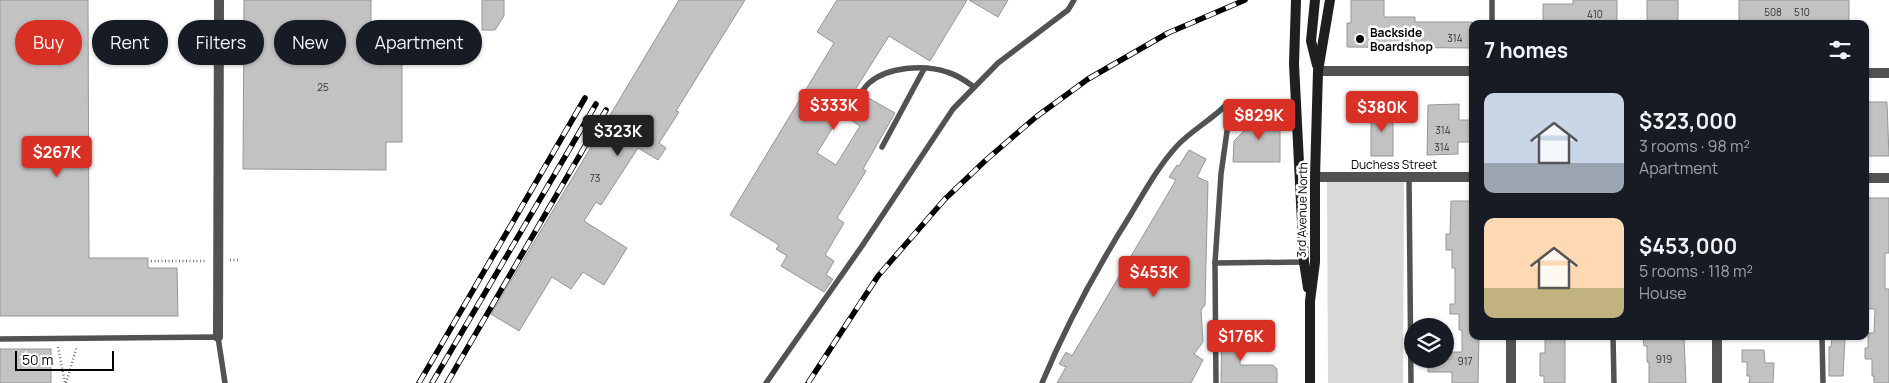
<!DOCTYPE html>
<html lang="en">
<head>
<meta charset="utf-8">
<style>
	:root { --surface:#171b24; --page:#20242c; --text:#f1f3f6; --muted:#9ea1a6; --accent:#d93025 }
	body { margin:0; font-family:Manrope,sans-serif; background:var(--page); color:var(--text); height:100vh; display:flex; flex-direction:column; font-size:19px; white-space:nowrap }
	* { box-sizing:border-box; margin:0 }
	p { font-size:16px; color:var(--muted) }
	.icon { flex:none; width:28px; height:28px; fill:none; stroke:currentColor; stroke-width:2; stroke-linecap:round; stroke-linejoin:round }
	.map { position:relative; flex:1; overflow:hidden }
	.sheet { position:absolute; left:1469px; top:20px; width:400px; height:320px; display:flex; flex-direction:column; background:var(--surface); border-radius:10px; box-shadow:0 1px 4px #0004 }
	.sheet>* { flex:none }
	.banner { position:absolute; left:15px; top:20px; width:475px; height:45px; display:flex; gap:10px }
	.controls { position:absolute; left:1404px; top:318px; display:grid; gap:10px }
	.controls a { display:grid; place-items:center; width:50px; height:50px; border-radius:50%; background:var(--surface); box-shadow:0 1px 4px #0004; font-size:25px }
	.scale { position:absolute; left:15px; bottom:12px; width:99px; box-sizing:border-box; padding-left:5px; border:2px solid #000; border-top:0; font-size:14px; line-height:18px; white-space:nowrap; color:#000; -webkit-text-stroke:4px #fff; paint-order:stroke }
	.price { position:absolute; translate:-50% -42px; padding:0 11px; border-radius:5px; background:var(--accent); color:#fff; font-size:16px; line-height:32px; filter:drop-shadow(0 1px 2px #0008) }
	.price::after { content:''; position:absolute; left:50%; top:30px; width:15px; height:11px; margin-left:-8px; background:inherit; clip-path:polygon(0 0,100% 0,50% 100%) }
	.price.selected { background:#222; color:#fff }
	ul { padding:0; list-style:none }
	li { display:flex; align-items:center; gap:15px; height:125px; padding:0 15px }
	li span { display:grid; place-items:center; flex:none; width:140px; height:100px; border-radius:10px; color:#555 }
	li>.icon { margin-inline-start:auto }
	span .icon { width:60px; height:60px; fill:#fffc; stroke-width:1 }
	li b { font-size:21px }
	h2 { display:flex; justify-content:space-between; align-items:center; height:60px; padding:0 15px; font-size:21px }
	.tag { padding:0 18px; border-radius:22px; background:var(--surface); box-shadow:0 1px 4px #0004; font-size:18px; line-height:45px }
	.tag.selected { background:var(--accent); color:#fff }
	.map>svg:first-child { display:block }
	.green { fill:#d9d9d9 }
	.building { fill:#c2c2c2; stroke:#969696; fill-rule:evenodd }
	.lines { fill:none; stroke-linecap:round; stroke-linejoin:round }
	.path { stroke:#747474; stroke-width:2.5; stroke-dasharray:1 2.5; stroke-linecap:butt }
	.lane { stroke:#525252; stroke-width:5.5 }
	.street { stroke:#525252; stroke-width:10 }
	.secondary { stroke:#1f1f1f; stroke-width:10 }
	.rail-casing { stroke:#000; stroke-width:5.5 }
	.rail { stroke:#fff; stroke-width:4; stroke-dasharray:11; stroke-linecap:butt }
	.poi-dot { fill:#000; stroke:#fff; stroke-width:2 }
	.labels { text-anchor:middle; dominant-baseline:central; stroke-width:5; stroke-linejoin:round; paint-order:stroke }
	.number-label { font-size:10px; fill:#303030 }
	.poi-label { font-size:12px; font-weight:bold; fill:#000; stroke:#fff; text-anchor:start }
	.street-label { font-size:12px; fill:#000; stroke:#fff }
</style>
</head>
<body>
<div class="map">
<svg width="1889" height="383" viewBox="0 0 1889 383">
	<rect width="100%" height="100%" fill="#fff"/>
	<path class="green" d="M1327,181H1404L1403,383H1328Z"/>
	<g class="building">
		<path d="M0,0H88L89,258H148V268H177L178,316H0Z"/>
		<path d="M244,0H371V33H402V142H386V170L243,169Z"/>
		<path d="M482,0H504V16L495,30H482Z"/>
		<path d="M679,0H745L676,111L679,112L659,143L666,148L658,160L638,148L601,205L596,202L584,221L627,248L604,285L583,272L571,289L552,277L519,331L491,314Z"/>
		<path d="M837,0H967L930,61L889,36L855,90L857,91L845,111L848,116L854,114L865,96L895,113L863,169L866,171L837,218L844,223L825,255L834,261L826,275L833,279L824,292L781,266L787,256L776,249L779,245L730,215L834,43L817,32ZM841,114L860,126L836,165L817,153Z"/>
		<path d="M969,0H1008L998,17Z"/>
		<path d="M1351,0H1384V17H1415V22H1472V48L1347,47V23H1351Z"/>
		<path d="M1573,0H1617V23H1543V4H1573Z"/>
		<rect x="1647" y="0" width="31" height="24"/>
		<rect x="1739" y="0" width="110" height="24"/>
		<path d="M1865,102H1887L1889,156H1865Z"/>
		<path d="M1459,104V120H1472V142H1458V154L1427,155L1428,105Z"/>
		<rect x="1371" y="110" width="22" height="46"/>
		<path d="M1280,115V162H1233L1234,141L1259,116Z"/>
		<path d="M1189,150L1206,159L1197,177L1208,182L1205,305L1201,310L1203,342L1194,354L1203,360L1191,383H1057L1066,367L1059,364L1066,352L1072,356L1176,180L1169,177L1177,165L1179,166Z"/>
		<path d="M1866,198H1889V253H1885V289H1889V383H1874V376H1872V359H1865V348H1868V333H1874L1875,309H1868V283H1865V262H1867V229H1865Z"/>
		<path d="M1451,201H1472V336H1479L1478,383H1452V372H1428V359H1451V352H1462V330H1459V314H1450V304H1455V268H1452V250H1446V234H1450Z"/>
		<path d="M1222,325H1241L1240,365H1273L1277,369V383H1221Z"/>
		<path d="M1545,336H1565V383H1544V376H1540V353H1545Z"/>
		<path d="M1643,336H1684L1686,383H1649V362H1647V346H1644Z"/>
		<path d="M1832,337L1845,338L1843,376H1829V347H1831Z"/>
		<rect x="0" y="349" width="51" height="34"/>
		<path d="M1742,350H1764L1765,363H1774L1773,383H1749L1750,376H1747V362H1742Z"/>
	</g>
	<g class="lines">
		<g class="path">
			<path d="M230,260H238"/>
			<path d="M151,261H207"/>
			<path d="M58,347L65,383"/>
			<path d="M66,383L77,346"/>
		</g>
		<g class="lane">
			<path d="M1492,0V24"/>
			<path d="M850,112C856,103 861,90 869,83C887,67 924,64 947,72C957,75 966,81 974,87"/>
			<path d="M882,147L924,69"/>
			<path d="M1409,177L1411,383"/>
			<path d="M1215,263L1304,262"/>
			<path d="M1613,336L1614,383"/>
			<path d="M1822,336L1823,383"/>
			<path d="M0,339L218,337L225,383"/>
			<path d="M766,383L862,246L953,109L998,63L1068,10L1074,0"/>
			<path d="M1042,383C1067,323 1097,268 1131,214C1145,191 1158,167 1176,147C1190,131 1212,120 1228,103H1231"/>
			<path d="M1216,383L1215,263L1221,174L1231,103"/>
		</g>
		<g class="street">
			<path d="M1318,71H1472"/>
			<path d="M1865,73H1889"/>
			<path d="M1315,177H1472"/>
			<path d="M1865,178H1889"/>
			<path d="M218,337L219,0"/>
			<path d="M1511,383V336"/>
			<path d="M1717,383V336"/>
		</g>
		<g class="secondary">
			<path d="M1296,0L1294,64L1304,262L1308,288"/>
			<path d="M1315,0L1311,41L1317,65"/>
			<path d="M1310,383V301L1315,262V177L1318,71L1330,0"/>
		</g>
		<g class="rail-casing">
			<g id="rail">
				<path d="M419,383L585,98"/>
				<path d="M432,383L596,104"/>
				<path d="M447,383L606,110"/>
				<path d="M808,383L878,276L945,199L986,160L1036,117L1088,79L1168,33L1245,0"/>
			</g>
		</g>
		<use href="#rail" class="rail"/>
	</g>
	<circle class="poi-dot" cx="1360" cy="39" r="5"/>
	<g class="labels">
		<g class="number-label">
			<text x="1773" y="12">508</text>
			<text x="1802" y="12">510</text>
			<text x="1595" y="14">410</text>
			<text x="1455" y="38">314</text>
			<text x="323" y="87">25</text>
			<text x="1443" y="130">314</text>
			<text x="1442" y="147">314</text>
			<text x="595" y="178">73</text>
			<text x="1664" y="359">919</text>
			<text x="1465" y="361">917</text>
		</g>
		<g class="poi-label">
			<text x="1370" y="32">Backside<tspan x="1370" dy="14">Boardshop</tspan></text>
		</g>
		<g class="street-label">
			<text x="1394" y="164">Duchess Street</text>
			<text transform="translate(1302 210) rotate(-89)">3rd Avenue North</text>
		</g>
	</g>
</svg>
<div class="controls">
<a><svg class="icon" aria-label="layers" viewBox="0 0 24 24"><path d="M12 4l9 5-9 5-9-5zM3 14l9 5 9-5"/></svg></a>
</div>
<div class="scale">50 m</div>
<b class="price" style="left:834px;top:131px">$333K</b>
<b class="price" style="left:1382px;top:133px">$380K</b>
<b class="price" style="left:1259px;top:141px">$829K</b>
<b class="price selected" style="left:618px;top:157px">$323K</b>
<b class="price" style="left:57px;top:178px">$267K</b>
<b class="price" style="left:1154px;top:298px">$453K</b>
<b class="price" style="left:1241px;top:362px">$176K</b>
<div class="banner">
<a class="tag selected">Buy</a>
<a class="tag">Rent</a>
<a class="tag">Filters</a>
<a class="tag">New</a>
<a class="tag">Apartment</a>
</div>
<section class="sheet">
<h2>7 homes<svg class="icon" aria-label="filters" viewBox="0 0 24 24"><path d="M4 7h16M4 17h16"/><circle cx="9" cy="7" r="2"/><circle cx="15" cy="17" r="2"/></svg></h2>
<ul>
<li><span style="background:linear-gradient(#c9d6e8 70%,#9aa5b1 0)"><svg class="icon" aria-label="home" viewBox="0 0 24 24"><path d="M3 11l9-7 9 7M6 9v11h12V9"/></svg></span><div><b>$323,000</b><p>3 rooms · 98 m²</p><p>Apartment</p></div></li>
<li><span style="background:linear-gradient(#ffd9b3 70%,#c2b280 0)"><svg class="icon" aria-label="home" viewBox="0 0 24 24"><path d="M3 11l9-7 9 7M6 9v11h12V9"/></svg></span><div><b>$453,000</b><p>5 rooms · 118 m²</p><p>House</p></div></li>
</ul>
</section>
</div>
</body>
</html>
